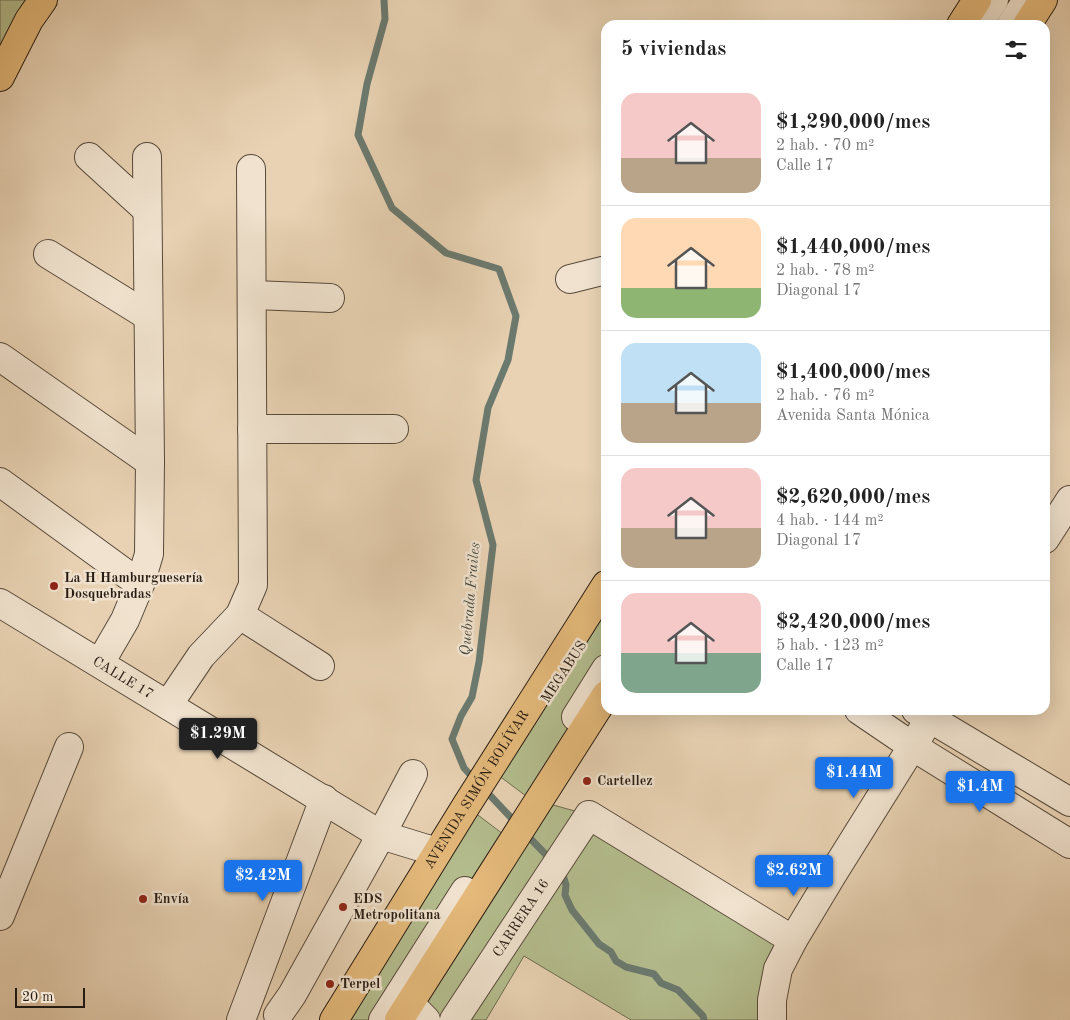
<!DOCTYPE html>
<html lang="es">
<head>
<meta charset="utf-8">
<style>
	:root { --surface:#fff; --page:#f2f2f2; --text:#222; --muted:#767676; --line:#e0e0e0; --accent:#1a73e8 }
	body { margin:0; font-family:"Old Standard TT",serif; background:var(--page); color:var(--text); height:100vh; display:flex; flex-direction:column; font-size:19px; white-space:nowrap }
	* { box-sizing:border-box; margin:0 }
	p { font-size:16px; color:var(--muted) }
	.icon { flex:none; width:28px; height:28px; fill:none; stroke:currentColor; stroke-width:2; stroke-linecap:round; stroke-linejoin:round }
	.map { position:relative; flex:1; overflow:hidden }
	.drawer { position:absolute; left:601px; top:20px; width:449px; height:695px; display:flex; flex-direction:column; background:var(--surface); border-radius:15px; box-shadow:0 5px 20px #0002 }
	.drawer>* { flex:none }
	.scale { position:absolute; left:15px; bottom:12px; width:70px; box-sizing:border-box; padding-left:5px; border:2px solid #281d13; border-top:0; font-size:14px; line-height:18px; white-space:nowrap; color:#281d13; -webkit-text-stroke:4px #f0e2ce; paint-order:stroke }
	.price { position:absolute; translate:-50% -42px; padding:0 11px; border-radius:5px; background:var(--accent); color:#fff; font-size:16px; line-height:32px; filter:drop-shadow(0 1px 2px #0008) }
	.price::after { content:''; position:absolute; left:50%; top:30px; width:15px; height:11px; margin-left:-8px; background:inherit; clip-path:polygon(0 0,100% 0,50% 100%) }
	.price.selected { background:#222; color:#fff }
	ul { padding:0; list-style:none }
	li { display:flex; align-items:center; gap:15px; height:125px; padding:0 20px }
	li+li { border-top:1px solid var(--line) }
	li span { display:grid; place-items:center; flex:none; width:140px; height:100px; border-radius:15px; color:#555 }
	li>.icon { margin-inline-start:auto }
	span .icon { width:60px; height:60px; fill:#fffc; stroke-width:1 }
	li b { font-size:21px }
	h2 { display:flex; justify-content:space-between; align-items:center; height:60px; padding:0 20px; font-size:21px }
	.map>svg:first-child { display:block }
	.green { fill:#b4bd8e; stroke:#6e6d50 }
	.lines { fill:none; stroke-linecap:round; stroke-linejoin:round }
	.stream { stroke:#6b7a6f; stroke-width:7 }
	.minor-casing { stroke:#584a3b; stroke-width:30 }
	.major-casing { stroke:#281d13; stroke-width:30 }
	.minor { stroke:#f0e2ce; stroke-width:28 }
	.major { stroke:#e4b97a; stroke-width:28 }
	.poi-dot { fill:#8f2418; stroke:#f0e2ce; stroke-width:2 }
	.labels { text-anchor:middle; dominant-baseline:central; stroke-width:5; stroke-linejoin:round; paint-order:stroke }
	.poi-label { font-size:14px; font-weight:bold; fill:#281d13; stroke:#f0e2ce; text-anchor:start }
	.street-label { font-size:14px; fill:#281d13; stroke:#f0e2ce }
	.water-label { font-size:15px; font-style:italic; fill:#494c41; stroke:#f0e2ce }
</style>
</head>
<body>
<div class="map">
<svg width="1070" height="1020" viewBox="0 0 1070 1020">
	<rect width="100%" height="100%" fill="#e8d2b3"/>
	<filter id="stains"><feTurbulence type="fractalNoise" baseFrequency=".004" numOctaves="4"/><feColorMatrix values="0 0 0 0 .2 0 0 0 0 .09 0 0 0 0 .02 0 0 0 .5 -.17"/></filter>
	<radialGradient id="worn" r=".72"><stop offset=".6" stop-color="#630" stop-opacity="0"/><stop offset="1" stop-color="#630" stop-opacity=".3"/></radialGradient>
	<g class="green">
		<path d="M0,0H36L0,77Z"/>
		<path d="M606,609V669L526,796L498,775Z"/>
		<path d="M539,801L589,815L793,940L772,1020H631L524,956L486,1020H426L409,1003Z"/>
		<path d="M474,812L503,834L383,1020H350Z"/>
	</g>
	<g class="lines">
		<g class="stream">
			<path d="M384,0L385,19L367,84L358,135L392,208L446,253L499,269L516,316L508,360L488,408L476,480L493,545L479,662L472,697L461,716L452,739L464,768L476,781"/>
			<path d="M484,789L518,825"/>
			<path d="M525,833L552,861"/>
			<path d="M560,871L563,875L566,885L565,895L572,910L599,944L611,952L616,961L626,967L654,974L661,983L678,990L703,1016L704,1020"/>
		</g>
		<g class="minor-casing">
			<g id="minor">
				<path d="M978,25L994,0"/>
				<path d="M1011,25L1027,0"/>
				<path d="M89,157L147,210"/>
				<path d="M48,254L148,316"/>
				<path d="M570,279L606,270"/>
				<path d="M252,295L330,298"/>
				<path d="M0,357L150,462"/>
				<path d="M252,429H394"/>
				<path d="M0,482L140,584"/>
				<path d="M1045,539L1070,500"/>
				<path id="s1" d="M0,603L381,835L437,852"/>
				<path d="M240,615L320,666"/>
				<path d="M100,663L125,620L140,584L149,554L150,462L147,157"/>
				<path d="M168,705L201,656L240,615L253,585L251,169"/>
				<path d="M859,710L912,746L1070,844"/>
				<path d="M916,710L1070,802"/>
				<path d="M576,717L606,669"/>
				<path d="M0,916L69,747"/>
				<path d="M409,1003L426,1020"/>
				<path d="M278,1015L292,995L381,835L413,774"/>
				<path d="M241,1020L324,799"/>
				<path d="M383,1020L465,891"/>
				<path id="s2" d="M454,1020L589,815L793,940"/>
				<path d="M772,1020V1000L778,969L793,940L832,875L935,710"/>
			</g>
		</g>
		<g class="major-casing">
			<g id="major">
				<path d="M961,25L977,0"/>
				<path d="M1027,25L1043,0"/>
				<path d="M0,77L29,20L43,0"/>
				<path id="s3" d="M334,1020L466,806L606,585"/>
				<path d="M399,1020L606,695"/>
			</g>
		</g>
		<use href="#minor" class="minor"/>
		<use href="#major" class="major"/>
	</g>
	<g class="poi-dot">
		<circle cx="54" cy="586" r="5"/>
		<circle cx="587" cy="781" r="5"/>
		<circle cx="143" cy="899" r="5"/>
		<circle cx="343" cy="907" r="5"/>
		<circle cx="330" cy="984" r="5"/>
	</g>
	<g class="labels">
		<g class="poi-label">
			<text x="64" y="578">La H Hamburguesería<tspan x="64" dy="16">Dosquebradas</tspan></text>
			<text x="597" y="781">Cartellez</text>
			<text x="153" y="899">Envía</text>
			<text x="353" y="899">EDS<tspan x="353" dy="16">Metropolitana</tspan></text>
			<text x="340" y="984">Terpel</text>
		</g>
		<g class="street-label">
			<text transform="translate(564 672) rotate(-57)">MEGABUS</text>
			<text stroke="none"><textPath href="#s1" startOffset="144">CALLE 17</textPath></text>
			<text stroke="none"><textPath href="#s3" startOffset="271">AVENIDA SIMÓN BOLÍVAR</textPath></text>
			<text stroke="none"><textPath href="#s2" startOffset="122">CARRERA 16</textPath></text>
		</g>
		<g class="water-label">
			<text transform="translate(471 599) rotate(-85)">Quebrada Frailes</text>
		</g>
	</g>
	<rect width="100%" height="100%" filter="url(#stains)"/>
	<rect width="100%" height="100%" fill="url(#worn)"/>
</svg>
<div class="scale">20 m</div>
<b class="price selected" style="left:218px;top:760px">$1.29M</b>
<b class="price" style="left:854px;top:799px">$1.44M</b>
<b class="price" style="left:980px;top:813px">$1.4M</b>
<b class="price" style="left:794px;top:897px">$2.62M</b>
<b class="price" style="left:263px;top:902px">$2.42M</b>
<section class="drawer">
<h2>5 viviendas<svg class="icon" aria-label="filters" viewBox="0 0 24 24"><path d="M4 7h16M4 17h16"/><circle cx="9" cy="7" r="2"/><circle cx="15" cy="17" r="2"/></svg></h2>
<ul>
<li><span style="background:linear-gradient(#f6c9c9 65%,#b9a48a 0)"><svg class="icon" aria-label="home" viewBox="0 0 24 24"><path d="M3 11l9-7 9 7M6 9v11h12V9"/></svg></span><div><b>$1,290,000/mes</b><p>2 hab. · 70 m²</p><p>Calle 17</p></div></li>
<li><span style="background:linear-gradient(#ffd9b3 70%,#8fb573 0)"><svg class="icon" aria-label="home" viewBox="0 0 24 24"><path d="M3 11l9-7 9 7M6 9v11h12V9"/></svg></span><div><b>$1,440,000/mes</b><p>2 hab. · 78 m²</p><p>Diagonal 17</p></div></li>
<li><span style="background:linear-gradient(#bfe0f5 60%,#b9a48a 0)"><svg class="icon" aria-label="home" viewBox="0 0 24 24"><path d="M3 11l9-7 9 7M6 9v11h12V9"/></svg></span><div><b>$1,400,000/mes</b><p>2 hab. · 76 m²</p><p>Avenida Santa Mónica</p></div></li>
<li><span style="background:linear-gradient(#f6c9c9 60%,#b9a48a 0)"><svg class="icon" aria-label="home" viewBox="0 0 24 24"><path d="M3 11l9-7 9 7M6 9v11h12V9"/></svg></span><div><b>$2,620,000/mes</b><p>4 hab. · 144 m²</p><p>Diagonal 17</p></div></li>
<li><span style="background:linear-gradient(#f6c9c9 60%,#7fa58c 0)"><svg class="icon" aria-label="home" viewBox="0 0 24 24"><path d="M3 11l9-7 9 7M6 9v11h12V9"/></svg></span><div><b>$2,420,000/mes</b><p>5 hab. · 123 m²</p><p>Calle 17</p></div></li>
</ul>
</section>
</div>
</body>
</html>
